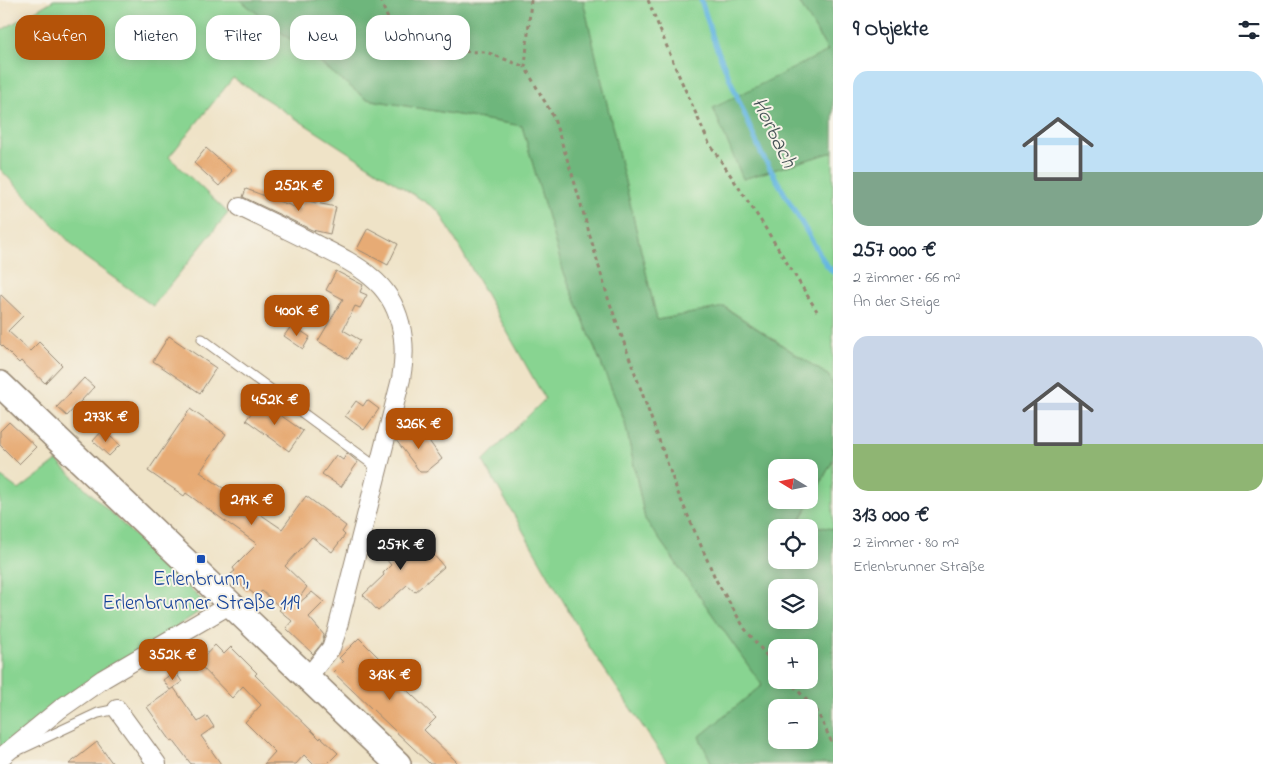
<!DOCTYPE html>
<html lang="de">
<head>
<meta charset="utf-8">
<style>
	:root { --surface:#fff; --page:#f6f6f7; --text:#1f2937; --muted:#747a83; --accent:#b45309 }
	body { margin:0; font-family:"Indie Flower",sans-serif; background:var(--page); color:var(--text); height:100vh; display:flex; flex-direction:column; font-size:19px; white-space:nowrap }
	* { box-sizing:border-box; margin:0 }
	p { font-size:16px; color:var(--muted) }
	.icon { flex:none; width:28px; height:28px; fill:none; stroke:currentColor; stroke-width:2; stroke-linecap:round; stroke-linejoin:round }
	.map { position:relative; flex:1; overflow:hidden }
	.drawer { display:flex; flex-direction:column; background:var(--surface); width:450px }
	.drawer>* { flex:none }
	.top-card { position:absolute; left:15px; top:15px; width:475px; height:45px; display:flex; gap:10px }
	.needle { width:32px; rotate:280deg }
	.tools { position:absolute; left:768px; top:459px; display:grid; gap:10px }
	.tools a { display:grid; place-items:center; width:50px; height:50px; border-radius:10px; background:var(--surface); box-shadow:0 2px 12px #0003; font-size:25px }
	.price { position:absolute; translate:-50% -42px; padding:0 11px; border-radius:10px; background:var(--accent); color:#fff; font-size:16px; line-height:32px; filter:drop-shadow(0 1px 2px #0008) }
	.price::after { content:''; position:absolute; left:50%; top:30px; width:15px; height:11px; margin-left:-8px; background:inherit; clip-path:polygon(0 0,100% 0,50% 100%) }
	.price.selected { background:#222; color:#fff }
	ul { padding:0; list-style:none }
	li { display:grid; align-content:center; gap:10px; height:265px; padding:0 20px }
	li span { display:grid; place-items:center; height:155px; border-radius:15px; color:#555 }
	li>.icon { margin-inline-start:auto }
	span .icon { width:90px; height:90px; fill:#fffc; stroke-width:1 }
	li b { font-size:21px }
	h2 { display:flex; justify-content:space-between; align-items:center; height:60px; padding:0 20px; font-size:21px }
	.chip { padding:0 18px; border-radius:15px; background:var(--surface); box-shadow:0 2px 12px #0003; font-size:18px; line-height:45px }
	.chip.selected { background:var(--accent); color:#fff }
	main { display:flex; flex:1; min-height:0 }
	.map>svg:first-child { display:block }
	.green { fill:#88d491; stroke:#627f58 }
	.forest { fill:#6eb67b; stroke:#54704c; fill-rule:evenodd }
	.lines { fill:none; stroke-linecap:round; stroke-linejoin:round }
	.stream { stroke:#66b7e1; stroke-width:5 }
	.building { fill:#e7ab75 }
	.lane-casing { stroke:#958672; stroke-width:11 }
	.street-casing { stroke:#958672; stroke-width:20 }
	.secondary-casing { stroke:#958672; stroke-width:28 }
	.path { stroke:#958672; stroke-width:3; stroke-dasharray:4 4; stroke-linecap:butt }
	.lane { stroke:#fff; stroke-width:9 }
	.street { stroke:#fff; stroke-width:18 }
	.secondary { stroke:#fff; stroke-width:25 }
	.transit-dot { fill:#1a4fb4; stroke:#f7f3e8; stroke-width:2 }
	.labels { text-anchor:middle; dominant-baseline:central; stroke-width:4; stroke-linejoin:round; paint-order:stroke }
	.transit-label { font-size:21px; fill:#164399; stroke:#f7f3e8 }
	.water-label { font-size:22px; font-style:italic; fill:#485458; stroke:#f7f3e8 }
</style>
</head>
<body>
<main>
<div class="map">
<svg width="833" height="764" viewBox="0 0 833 764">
	<rect width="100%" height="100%" fill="#f7f3e8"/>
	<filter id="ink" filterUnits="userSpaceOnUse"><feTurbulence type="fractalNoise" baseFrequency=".02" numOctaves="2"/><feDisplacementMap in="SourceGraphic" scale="10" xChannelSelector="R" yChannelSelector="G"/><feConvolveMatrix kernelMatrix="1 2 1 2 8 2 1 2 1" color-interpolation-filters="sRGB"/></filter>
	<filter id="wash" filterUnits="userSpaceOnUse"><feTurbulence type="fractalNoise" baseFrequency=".0096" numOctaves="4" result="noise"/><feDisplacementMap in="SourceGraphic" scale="20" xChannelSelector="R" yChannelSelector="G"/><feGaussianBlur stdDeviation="1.12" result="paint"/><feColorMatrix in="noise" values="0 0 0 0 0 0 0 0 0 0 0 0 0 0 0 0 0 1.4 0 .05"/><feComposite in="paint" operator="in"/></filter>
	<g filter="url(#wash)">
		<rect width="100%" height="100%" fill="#efe3c7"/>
		<g class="green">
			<path d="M54,0H240L366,99L522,126L563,270L625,422L645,519L762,685L700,737L712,764H668L590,648L483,461L545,399L439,211L233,78L169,157L228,213L153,306L83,256L0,169V31Z"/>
			<path d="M583,0H798L828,51L743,179L833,152V387L829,376L725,307L657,320Z"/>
			<path d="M833,460V529L799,523Z"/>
			<path d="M57,461L208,606L55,706L0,750V476L19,490Z"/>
		</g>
		<g class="forest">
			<path d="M240,0H583L657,320L724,307L829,376L833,387V460L799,523L833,529V764H712L699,737L762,685L645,519L625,422L563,270L522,126L366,99ZM776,468H809V500H776ZM776,528H809V560H776ZM776,588H809V620H776ZM776,648H809V680H776ZM776,708H809V740H776Z"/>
			<path d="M798,0H833V152L743,179L713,108L828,51Z"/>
		</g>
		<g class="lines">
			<path class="stream" d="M701,0L715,44L761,153L825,263L833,272"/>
		</g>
		<g id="blocks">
			<g class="building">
				<path d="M206,148L232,171L219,186L194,163Z"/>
				<path d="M246,189L300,209L302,200L336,207L330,234L312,230L243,197Z"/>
				<path d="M368,228L398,244L388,265L357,249Z"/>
				<path d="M336,271L363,285L360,292L367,295L360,308L355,306L343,330L360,340L348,359L318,341L343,299L326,290Z"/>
				<path d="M0,294L23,316L8,331L30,351L39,342L62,365L45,383L21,361L19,363L0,344Z"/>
				<path d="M292,325L310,337L303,349L284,336Z"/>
				<path d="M169,336L216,368L200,393L153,361Z"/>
				<path d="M84,378L94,387L67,416L57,407Z"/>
				<path d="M367,400L379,409L364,430L345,416L356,401L363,406Z"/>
				<path d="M260,401L303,431L289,451L246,420Z"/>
				<path d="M190,409L226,434L200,472L233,495L237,490L263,508L260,514L282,529L306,496L346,526L342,532L345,535L332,552L312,537L285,566L307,587L297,601L299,603L312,592L324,602L309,617L324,635L322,643L313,654L286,628L292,621L279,610L281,608L262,591L256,596L248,589L247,591L231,574L235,571L233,568L257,544L186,493L184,496L148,471Z"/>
				<path d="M9,422L36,447L19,464L0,445V431Z"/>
				<path d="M408,429L414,437L422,431L442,459L426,472H420L396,440L397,437Z"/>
				<path d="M103,430L120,445L109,456L93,441Z"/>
				<path d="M347,453L358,462L341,487L322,474L336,455L343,460Z"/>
				<path d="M385,532L401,552L414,540L429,557L433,554L444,567L415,592L407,585L378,611L363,595L384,575L383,573L391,565L372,542Z"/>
				<path d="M359,638L390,669L388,672L436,718L424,730L459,764H430L333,672L343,662L339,658Z"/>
				<path d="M215,645L224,654L231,647L257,673L255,675L320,739L321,737L338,753L327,764H313L304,755L296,764H264L275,752L245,722L261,705L243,686L232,698L198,663Z"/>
				<path d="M175,671L182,682L170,690L163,680Z"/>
				<path d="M174,688L198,722L207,716L214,727L201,736L221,764H191L173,740L171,741L147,707Z"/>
				<path d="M97,742L113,764H69Z"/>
			</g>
		</g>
	</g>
	<g filter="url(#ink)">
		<use href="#blocks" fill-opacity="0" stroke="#958672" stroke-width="1"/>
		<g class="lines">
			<g class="lane-casing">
				<g id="lane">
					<path d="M202,339L379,469"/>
					<path d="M17,751L98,713L117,709"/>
				</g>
			</g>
			<g class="street-casing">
				<g id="street">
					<path d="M240,207C266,220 293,232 319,246C337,255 356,264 371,277C402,302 408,342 401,379L336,634L331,648L308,677"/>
					<path d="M117,709L157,764"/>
					<path d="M0,758L60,709L103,679L231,604"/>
				</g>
			</g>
			<g class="secondary-casing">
				<path id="secondary" d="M0,384L398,764"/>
			</g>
			<g class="path">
				<path d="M380,0L391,26L415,50L486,52L525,67"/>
				<path d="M531,0L525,67L553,116L573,177L608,298L678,493L716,580L745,629L776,667"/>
				<path d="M648,0L676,69L709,143L761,221L817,311"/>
				<path d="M788,680L817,711L833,745"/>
			</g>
			<use href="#lane" class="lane"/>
			<use href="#street" class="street"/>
			<use href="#secondary" class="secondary"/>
		</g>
	</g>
	<rect class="transit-dot" x="196" y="554" width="10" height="10" rx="2.5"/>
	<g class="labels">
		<g class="transit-label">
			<text x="201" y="580">Erlenbrunn,<tspan x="201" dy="24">Erlenbrunner Straße 119</tspan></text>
		</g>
		<g class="water-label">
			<text transform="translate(773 133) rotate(64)">Horbach</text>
		</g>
	</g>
</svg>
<div class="tools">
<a><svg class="needle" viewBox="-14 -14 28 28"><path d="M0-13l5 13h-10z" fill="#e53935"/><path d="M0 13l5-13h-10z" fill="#747a83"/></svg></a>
<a><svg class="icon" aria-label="locate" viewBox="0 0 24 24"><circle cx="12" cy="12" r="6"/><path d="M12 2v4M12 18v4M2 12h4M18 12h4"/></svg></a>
<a><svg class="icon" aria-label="layers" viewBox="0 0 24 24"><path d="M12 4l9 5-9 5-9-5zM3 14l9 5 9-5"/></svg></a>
<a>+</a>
<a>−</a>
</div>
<b class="price" style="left:299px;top:212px">252K €</b>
<b class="price" style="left:297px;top:337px">400K €</b>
<b class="price" style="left:275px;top:426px">452K €</b>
<b class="price" style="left:106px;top:443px">273K €</b>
<b class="price" style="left:419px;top:450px">326K €</b>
<b class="price" style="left:252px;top:526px">217K €</b>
<b class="price selected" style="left:401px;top:571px">257K €</b>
<b class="price" style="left:173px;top:681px">352K €</b>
<b class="price" style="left:390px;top:701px">313K €</b>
<div class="top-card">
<a class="chip selected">Kaufen</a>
<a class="chip">Mieten</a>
<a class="chip">Filter</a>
<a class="chip">Neu</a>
<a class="chip">Wohnung</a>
</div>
</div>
<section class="drawer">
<h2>9 Objekte<svg class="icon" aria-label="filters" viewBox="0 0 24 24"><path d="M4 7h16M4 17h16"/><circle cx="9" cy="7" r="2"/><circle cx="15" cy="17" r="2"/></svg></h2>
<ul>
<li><span style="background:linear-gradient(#bfe0f5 65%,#7fa58c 0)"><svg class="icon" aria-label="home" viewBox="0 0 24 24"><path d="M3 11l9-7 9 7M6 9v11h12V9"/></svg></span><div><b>257 000 €</b><p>2 Zimmer · 66 m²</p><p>An der Steige</p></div></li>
<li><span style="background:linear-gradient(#c9d6e8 70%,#8fb573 0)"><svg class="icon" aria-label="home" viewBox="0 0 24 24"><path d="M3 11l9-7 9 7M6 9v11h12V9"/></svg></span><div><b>313 000 €</b><p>2 Zimmer · 80 m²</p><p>Erlenbrunner Straße</p></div></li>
</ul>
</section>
</main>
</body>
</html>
